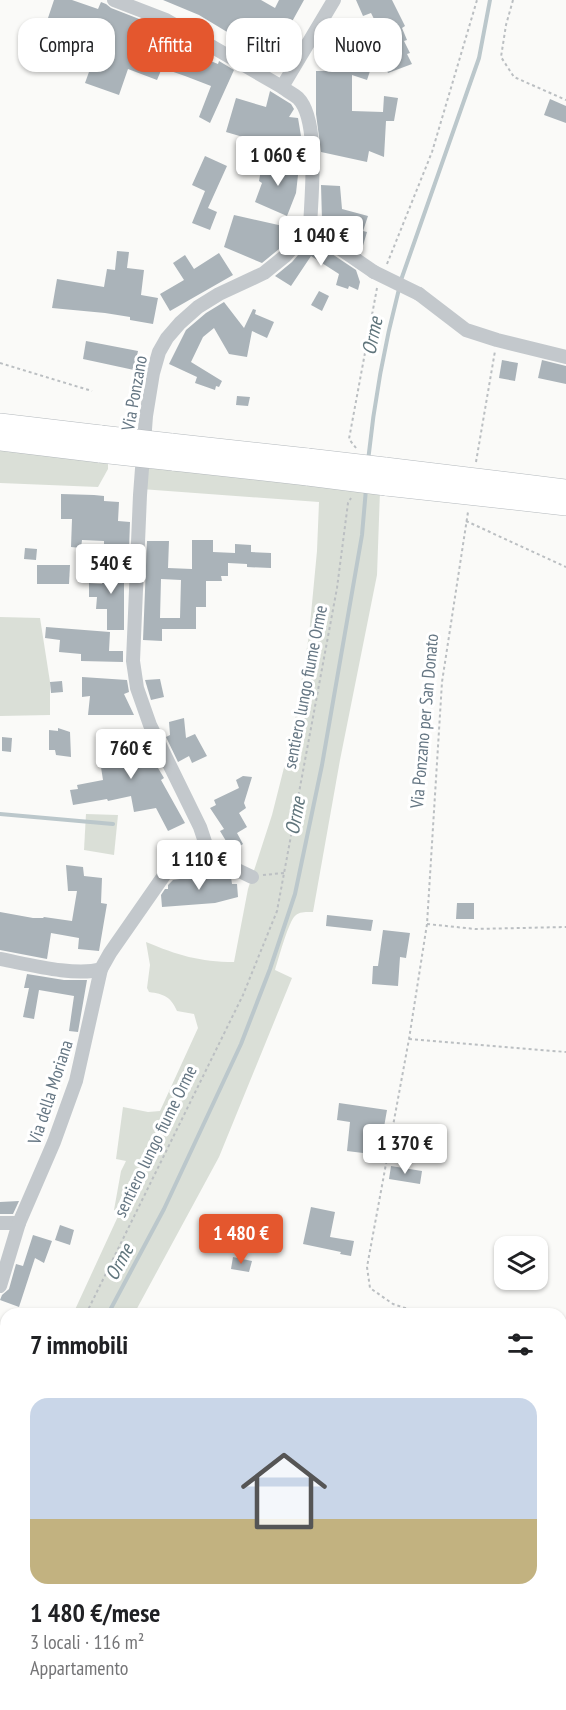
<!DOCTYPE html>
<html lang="it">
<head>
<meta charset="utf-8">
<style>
	:root { --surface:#fff; --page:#f2f2f2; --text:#202124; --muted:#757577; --line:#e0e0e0; --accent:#e4572e }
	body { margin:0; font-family:"PT Sans Narrow",sans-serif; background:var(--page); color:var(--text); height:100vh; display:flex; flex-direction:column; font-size:22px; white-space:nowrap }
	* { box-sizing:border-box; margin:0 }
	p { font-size:20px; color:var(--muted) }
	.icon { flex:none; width:33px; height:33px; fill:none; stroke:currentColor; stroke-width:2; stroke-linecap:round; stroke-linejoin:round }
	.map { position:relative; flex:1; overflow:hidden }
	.details { position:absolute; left:0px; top:1308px; width:567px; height:402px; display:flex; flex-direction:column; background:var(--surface); border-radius:18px 18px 0 0; box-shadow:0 2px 4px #0004 }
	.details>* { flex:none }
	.hud { position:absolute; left:18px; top:18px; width:531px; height:54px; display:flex; gap:12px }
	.tools { position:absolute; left:494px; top:1236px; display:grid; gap:12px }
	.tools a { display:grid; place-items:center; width:54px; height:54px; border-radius:12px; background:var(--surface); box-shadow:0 2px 4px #0004; font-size:30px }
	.price { position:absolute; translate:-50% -51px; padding:0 14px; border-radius:6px; background:#fff; color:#222; font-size:20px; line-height:39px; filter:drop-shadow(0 2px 3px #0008) }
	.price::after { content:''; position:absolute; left:50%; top:36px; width:18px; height:14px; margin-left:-9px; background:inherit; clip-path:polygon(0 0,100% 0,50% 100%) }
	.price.active { background:var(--accent); color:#fff }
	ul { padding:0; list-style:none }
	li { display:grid; align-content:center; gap:12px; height:318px; padding:0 30px }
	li+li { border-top:2px solid var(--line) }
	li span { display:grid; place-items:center; height:186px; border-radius:18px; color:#555 }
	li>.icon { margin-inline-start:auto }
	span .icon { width:108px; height:108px; fill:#fffc; stroke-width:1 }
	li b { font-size:26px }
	h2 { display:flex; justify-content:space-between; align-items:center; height:72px; padding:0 30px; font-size:26px }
	.pill { padding:0 21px; border-radius:18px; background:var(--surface); box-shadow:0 2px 4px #0004; font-size:21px; line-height:54px }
	.pill.active { background:var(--accent); color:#fff }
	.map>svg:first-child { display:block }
	.green { fill:#dadfd7 }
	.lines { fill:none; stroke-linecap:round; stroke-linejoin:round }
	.stream { stroke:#bbc7cb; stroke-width:4 }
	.building { fill:#aab3b9; fill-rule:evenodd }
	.highway-casing { stroke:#b4b9bd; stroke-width:22 }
	.path { stroke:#bbbfc2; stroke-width:2; stroke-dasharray:3 3; stroke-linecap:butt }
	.minor { stroke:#c3c8cc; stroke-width:14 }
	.highway { stroke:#fff; stroke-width:21 }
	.highway-bridge-casing { stroke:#b4b9bd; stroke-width:22; stroke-linecap:butt }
	.minor-bridge { stroke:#c3c8cc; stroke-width:14 }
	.highway-bridge { stroke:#fff; stroke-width:21 }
	.labels { text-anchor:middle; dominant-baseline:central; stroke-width:6; stroke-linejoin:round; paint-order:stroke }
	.street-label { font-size:18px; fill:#657683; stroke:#fff }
	.water-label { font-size:20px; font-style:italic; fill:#60757c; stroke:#fff }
</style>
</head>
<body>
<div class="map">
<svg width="566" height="1710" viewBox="0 0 566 1710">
	<rect width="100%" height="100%" fill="#fafaf8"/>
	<g class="green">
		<path d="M0,449L108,461V469L98,487L0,483Z"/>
		<path d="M142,465L380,491L377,575L340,760L313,912C306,912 299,911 294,917C287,927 279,957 275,970L292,978L219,1157L134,1314H73L120,1212L114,1210L121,1171L126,1161L116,1159L123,1107L148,1112L160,1111L198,1028L194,1014L177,1011C171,997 164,994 149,992L147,988L150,965L146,942C177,955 200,962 234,962L248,889L272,815L293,732L309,635L317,551L319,502L141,489Z"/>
		<path d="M0,617L40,618L50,682V715L0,716Z"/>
		<path d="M86,814L118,815L114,855L84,850Z"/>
		<path d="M6,1586V1704H105V1710H0V1622Z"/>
	</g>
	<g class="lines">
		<g class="stream">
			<path d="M401,280L479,58L490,0"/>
			<path d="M368,461C374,402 384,346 399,289"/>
			<path d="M0,814L113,824"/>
			<path d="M108,1314L164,1209L241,1044L270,969L295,894L322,765L362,535L366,489"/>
			<path d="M62,1704V1710"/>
		</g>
	</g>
	<g class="building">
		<path d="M54,0H72L98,9L101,2L106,4L111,8L152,24L146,42L168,50L173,39L196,48L193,54L218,64L219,61L234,70L210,123L199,117L211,86L185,76L162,68L157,80L128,69L119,95L85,83L106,25L86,18L78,40L59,34L61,30L46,24Z"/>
		<path d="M163,0H261L275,8L279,0H304L274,54L243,38L242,41L199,15Z"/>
		<path d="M356,0H392L405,26L402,28L407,40L404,41L410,53L407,54L412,64L388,73L382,61L386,59L380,48L383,47L378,35L381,33L371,13L363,16Z"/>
		<path d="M332,21L355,32L348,52L320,40Z"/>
		<path d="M28,26L38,29L32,47L23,44Z"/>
		<path d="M353,66L370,71L367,80L352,75V111L383,112L384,96L398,98L394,121H386L384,157L369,151L367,162L321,152L316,114V71H351Z"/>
		<path d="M270,91L291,104L294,109L289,117L298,118L303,148L255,138L247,168L236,165L243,137L226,132L236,98L266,107Z"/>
		<path d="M550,99L566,106V123L544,115Z"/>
		<path d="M205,156L227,166L208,208L217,212L210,230L192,223L205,191L192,185Z"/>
		<path d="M280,163L299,166L296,193L287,216L255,202L262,183L259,181L262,164L280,167Z"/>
		<path d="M321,185L340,186L342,209L368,216L363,231L367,232L362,249L358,248L357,249L338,236L343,219L322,220Z"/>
		<path d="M234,215L283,226L282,229L292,235L279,249L262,263L224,247Z"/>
		<path d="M311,240L356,270L360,282L358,290L349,286L348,289L336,285L339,274L311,256L291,286L275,276L292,262Z"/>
		<path d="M117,251L129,252L127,268L144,270L141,295L158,298L153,324L130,320V317L105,313L52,308L57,279L104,287L107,269L115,270Z"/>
		<path d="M219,253L233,275L170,311L160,294L184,280L173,263L185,255L194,269Z"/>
		<path d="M319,291L329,296L322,311L311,305Z"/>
		<path d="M224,302L244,328L253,309L256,310L255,314L274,322L267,338L252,331L247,357L229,354L214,328L203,337L191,362L222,381L219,387L216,386L215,390L195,383L197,377L169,364L186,330L206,313Z"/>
		<path d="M86,341L138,351L134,370L83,359Z"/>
		<path d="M502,360L518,363L515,381L499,378Z"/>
		<path d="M542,360L566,366V384L538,378Z"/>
		<path d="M237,396L250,397L248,406L236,405Z"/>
		<path d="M61,494L94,495L104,496V501L119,502L118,521L130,522L129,550L104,549V541L82,540L81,548L71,547L72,519H61Z"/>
		<path d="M192,540H213V552L235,553V544L251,545V552L271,553V568L247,567V564L228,563V576H221L222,581H206V607H196V629H162V641L143,640L147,541H169L168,568L192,569ZM161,579L181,580L180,618H160Z"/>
		<path d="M25,548L37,549L36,560L24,559Z"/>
		<path d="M37,565H70L69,584H37Z"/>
		<path d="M103,565H128V576H124V630H107V609H96L97,597H89V583L102,584Z"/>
		<path d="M46,627L110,632L109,651H123V662L81,661V654L59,652L60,640L45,638Z"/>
		<path d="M82,677L127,680L129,692L124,694L134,715H88L90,696L82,697Z"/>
		<path d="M160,679L164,697L151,700L145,680Z"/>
		<path d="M62,681L63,692L51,693L50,682Z"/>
		<path d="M184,718L186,738L195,734L207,756L192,763L189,756L178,762L166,737L170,735L169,722Z"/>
		<path d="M58,728L70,732L71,757L56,755L55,750H49V730L58,731Z"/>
		<path d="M141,729L155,757L152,758L164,778L161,780L185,823L168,831L156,808L134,812L131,796L108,801L107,799L73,805L70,790L78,789L77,785L103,780L98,748L128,740L127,733Z"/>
		<path d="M2,737L12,738L11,752L2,751Z"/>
		<path d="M243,776L252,777L244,803L246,808L239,813L247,827L237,833L243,844L232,851L220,831L224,829L210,808L216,805L214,800L239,788L236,780Z"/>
		<path d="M66,865L83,867L84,876L102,878L101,903L107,904L99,951L78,949L79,938L51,933L47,959L0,950V912L33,918H43L44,917L72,921L77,891H68Z"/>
		<path d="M222,873L231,877L232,884H237L238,897L215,903L162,907L161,895L165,889H168V885L173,880Z"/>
		<path d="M457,903H474V919H456Z"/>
		<path d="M327,915L373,920L371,931L326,926Z"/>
		<path d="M383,930L410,933L406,958L400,957L398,986L372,984L373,966H378Z"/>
		<path d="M27,974L64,980H87L78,1032L69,1031L74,996L39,990L34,1019L23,1017L29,988H24Z"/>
		<path d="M339,1103L387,1110L384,1127L375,1126L371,1154L347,1151L350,1122L337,1120Z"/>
		<path d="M391,1166L422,1171L420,1184L389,1179Z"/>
		<path d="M19,1201L13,1214H0V1202Z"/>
		<path d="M311,1207L335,1212L330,1237L354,1241L351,1256L340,1254L341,1252L303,1244Z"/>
		<path d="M60,1225L74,1230L70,1245L55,1240Z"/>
		<path d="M33,1235L52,1241L44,1263L35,1258L19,1307L0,1300L2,1295L9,1289L16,1264L23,1266Z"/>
		<path d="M233,1257L252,1261L249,1272L231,1269Z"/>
	</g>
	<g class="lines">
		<g class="highway-casing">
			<g id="highway">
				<path d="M0,424L101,436"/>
				<path d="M0,440L100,452"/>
				<path d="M171,444L308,459"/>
				<path d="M173,460L308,475"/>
				<path d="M385,468L566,490"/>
				<path d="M386,485L566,505"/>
			</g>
		</g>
		<g class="path">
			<path d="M513,0L506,25L501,57L514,77L566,100"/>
			<path d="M387,264L432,152L477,0"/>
			<path d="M0,363L92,391"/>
			<path d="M356,448L349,439L377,288"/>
			<path d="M476,462L495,351"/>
			<path d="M466,521L566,567"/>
			<path d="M263,875L284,873"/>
			<path d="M427,924L475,929L566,927"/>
			<path d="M409,1039L566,1052"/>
			<path d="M86,1314L243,995L277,911L337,588L348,503L351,498"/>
			<path d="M423,1314L393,1304L370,1288L367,1267L409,1039L427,924L442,682L468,512"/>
			<path d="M561,1357L566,1360"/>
			<path d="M26,1704V1710"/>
			<path d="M105,1704V1710"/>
			<path d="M237,1704L247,1710"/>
		</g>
		<g class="minor">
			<path d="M114,0L166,20L282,87C287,91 293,94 298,98C320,120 311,197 310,228L285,256L264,273L219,294L198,307L180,323L167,338L159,352L153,373L146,416L140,495L133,661L137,688L150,725L200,827L206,845L204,858L231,867L252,877"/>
			<path d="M282,87L334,0"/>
			<path d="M310,228L374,272"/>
			<path d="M419,294L466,330L497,340L566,357"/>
			<path d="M0,959C27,964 76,977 101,969L110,953L165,874L170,871L187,868L204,858"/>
			<path d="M0,1223H19"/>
			<path d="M0,1286L19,1223L54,1142L76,1081L101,969"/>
		</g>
		<use href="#highway" class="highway"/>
		<g class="highway-bridge-casing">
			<g id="highway-bridge">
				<path d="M101,436L171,444"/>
				<path d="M100,452L173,460"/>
				<path d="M308,459L385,468"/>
				<path d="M308,475L386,485"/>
			</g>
		</g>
		<path class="minor-bridge" d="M374,272L419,294"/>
		<use href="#highway-bridge" class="highway-bridge"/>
	</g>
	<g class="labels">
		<g class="street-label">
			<text transform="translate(134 393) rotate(-80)">Via Ponzano</text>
			<text transform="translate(305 687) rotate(-79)">sentiero lungo fiume Orme</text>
			<text transform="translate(424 721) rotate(-85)">Via Ponzano per San Donato</text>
			<text transform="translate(50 1092) rotate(-72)">Via della Moriana</text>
			<text transform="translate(155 1141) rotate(-64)">sentiero lungo fiume Orme</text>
		</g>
		<g class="water-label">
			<text transform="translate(372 336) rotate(-78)">Orme</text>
			<text transform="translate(295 816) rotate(-80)">Orme</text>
			<text transform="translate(119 1262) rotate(-62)">Orme</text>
		</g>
	</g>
</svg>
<div class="tools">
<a><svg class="icon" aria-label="layers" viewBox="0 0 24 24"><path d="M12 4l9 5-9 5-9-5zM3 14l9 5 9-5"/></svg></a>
</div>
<b class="price" style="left:278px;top:187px">1 060 €</b>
<b class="price" style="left:321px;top:267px">1 040 €</b>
<b class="price" style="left:111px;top:595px">540 €</b>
<b class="price" style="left:131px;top:780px">760 €</b>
<b class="price" style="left:199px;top:891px">1 110 €</b>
<b class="price" style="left:405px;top:1175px">1 370 €</b>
<b class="price active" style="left:241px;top:1265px">1 480 €</b>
<div class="hud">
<a class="pill">Compra</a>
<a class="pill active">Affitta</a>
<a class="pill">Filtri</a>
<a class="pill">Nuovo</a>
</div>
<section class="details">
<h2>7 immobili<svg class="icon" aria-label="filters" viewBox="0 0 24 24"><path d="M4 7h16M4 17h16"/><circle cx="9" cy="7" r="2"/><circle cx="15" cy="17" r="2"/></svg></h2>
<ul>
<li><span style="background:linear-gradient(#c9d6e8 65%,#c2b280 0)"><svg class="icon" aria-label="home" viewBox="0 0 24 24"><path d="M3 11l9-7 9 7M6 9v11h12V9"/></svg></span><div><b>1 480 €/mese</b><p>3 locali · 116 m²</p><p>Appartamento</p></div></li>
</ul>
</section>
</div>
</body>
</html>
